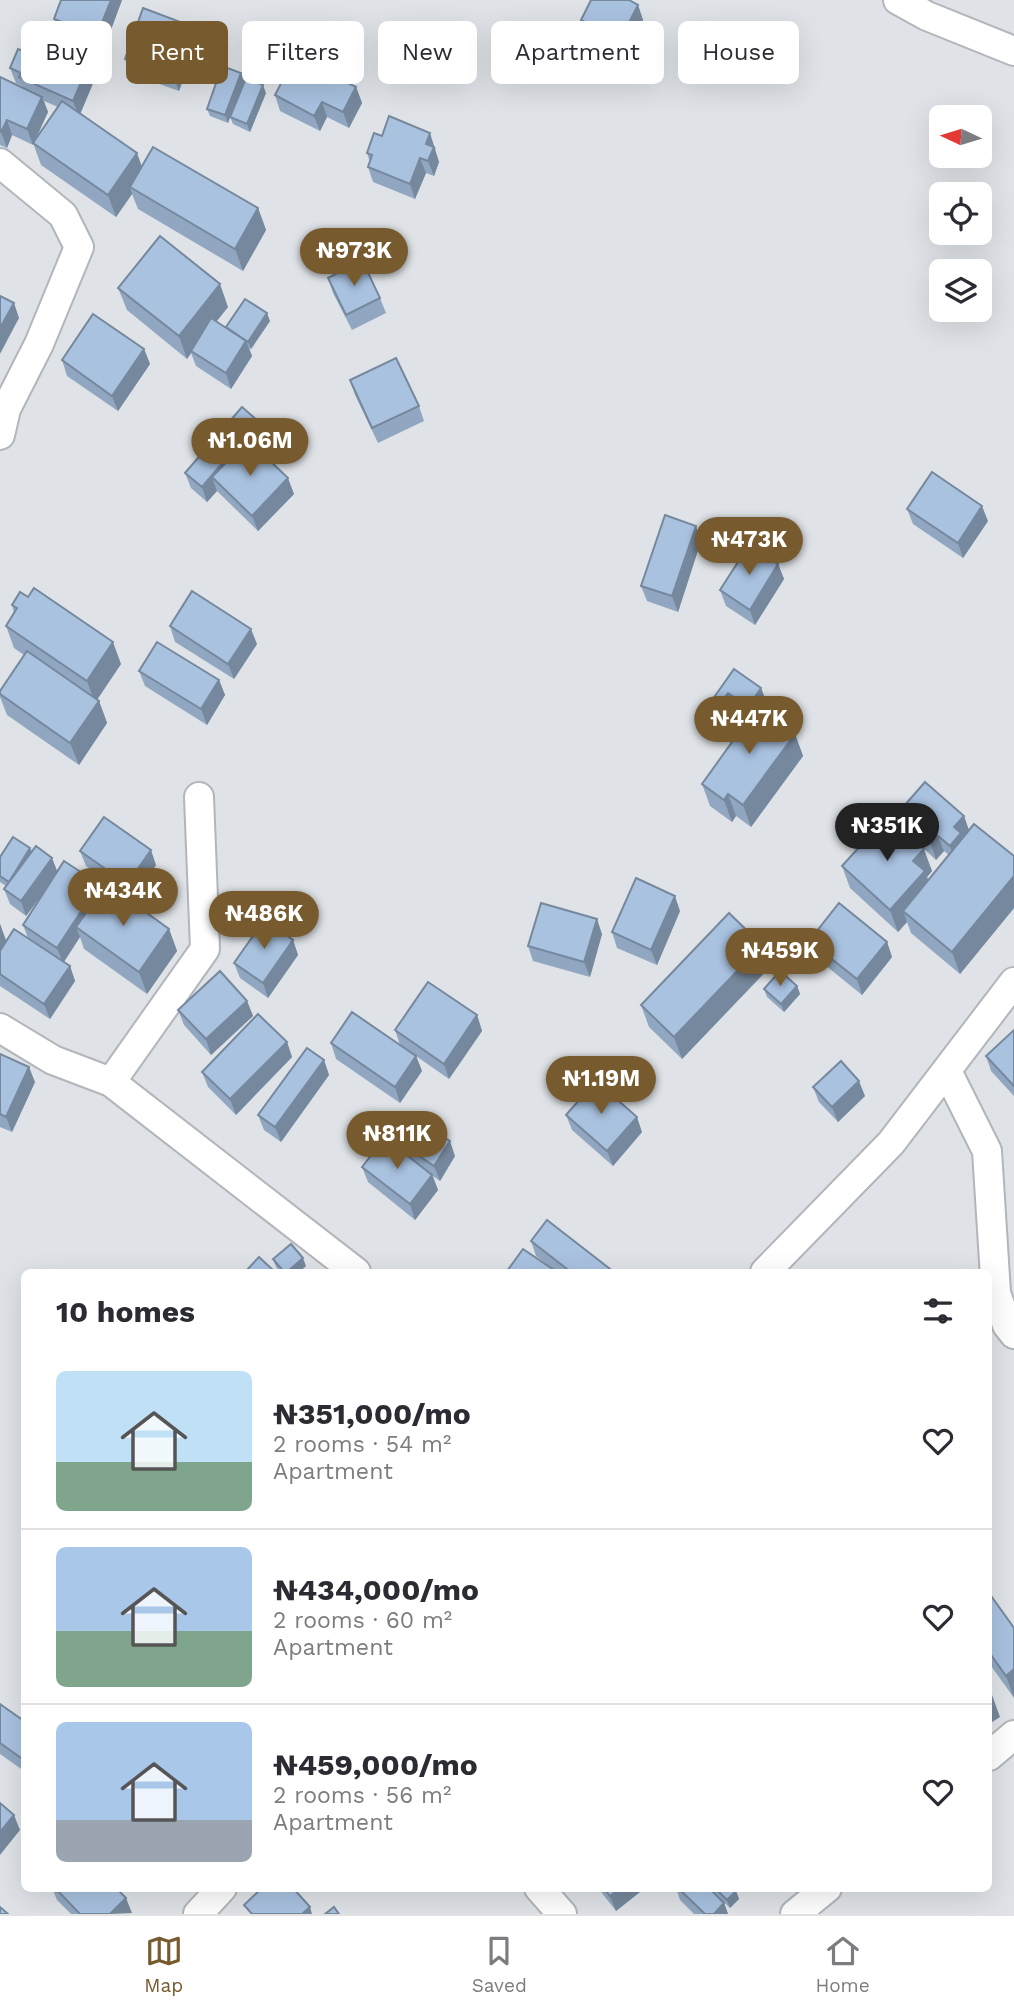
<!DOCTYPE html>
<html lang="en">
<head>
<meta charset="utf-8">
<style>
	:root { --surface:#fff; --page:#f2f2f3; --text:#2b2b33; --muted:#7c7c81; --line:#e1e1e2; --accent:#775b2e }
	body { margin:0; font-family:"Work Sans",sans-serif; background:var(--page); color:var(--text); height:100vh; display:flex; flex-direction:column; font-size:26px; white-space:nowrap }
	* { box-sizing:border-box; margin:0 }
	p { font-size:23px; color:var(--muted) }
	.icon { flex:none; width:38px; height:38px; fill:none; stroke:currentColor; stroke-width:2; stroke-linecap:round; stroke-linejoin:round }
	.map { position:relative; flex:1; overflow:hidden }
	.panel { position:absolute; left:21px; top:1269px; width:971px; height:623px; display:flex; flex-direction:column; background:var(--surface); border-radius:10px; box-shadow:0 7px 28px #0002 }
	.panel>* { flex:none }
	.guide { position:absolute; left:21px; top:21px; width:973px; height:63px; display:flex; gap:14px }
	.needle { width:46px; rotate:274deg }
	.fabs { position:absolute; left:929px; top:105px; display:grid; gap:14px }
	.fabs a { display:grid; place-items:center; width:63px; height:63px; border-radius:10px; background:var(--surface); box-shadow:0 7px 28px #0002; font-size:35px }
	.price { position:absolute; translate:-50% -60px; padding:0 16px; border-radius:24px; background:var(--accent); color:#fff; font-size:23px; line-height:46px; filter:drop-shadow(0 2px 4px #0008) }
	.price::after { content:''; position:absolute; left:50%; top:42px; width:21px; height:16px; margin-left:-10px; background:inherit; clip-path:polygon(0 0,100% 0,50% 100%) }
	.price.selected { background:#222; color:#fff }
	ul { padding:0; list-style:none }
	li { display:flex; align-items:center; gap:21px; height:175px; padding:0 35px }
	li+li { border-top:2px solid var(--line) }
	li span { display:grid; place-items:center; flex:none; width:196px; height:140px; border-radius:10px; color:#555 }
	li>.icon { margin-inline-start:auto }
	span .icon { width:84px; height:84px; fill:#fffc; stroke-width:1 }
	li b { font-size:30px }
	h2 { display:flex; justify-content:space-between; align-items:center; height:84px; padding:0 35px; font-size:30px }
	.pill { padding:0 24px; border-radius:10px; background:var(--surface); box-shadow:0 7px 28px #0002; font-size:24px; line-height:63px }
	.pill.selected { background:var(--accent); color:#fff }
	.dock { display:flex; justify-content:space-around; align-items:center; height:98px; border-top:2px solid var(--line); background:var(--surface); font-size:19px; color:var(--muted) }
	.dock a { display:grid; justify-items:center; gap:4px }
	.dock .selected { color:var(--accent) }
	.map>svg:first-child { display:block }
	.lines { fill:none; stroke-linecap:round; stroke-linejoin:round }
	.street-casing { stroke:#b2b5b9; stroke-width:32 }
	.street { stroke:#fff; stroke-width:28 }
	.wall { fill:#91a7c1; fill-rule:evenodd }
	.shaded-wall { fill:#76889d }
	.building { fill:#a9c2e0; stroke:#76889d; stroke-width:2 }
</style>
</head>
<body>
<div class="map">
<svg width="1014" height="1914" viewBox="0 0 1014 1914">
	<rect width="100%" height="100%" fill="#dfe3e7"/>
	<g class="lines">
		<g class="street-casing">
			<g id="street">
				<path d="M898,0L927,16L1014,51"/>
				<path d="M0,163L63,215L79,247L39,344L6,409L0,435"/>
				<path d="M0,1028L53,1060L111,1082L356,1272"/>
				<path d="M947,1071L987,1151L996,1293L1007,1325L1014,1334"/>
				<path d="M111,1082L205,949L199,797"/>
				<path d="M765,1272L891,1143L1014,982"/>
				<path d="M989,1756L1014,1735"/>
				<path d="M539,1888L562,1914"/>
				<path d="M198,1914L222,1888"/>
				<path d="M795,1914L827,1888"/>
			</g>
		</g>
		<use href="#street" class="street"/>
	</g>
	<g class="wall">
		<path d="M122,0L103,51L60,34L54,19Z"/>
		<path d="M638,5L643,20L625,55L586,36L581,20Z"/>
		<path d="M191,26L197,41L179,91L131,74L125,59Z"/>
		<path d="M31,54L91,59L97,74L80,113L142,167L258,208L266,230L243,271L138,209L132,194L116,217L41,165L33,143V145L12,135L7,148L0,145V77L23,87L22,86L16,83L10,68ZM44,101L58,107L35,140L48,112Z"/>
		<path d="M355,71L349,83L356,87L362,103L349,128L327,117L320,131L280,111L275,95Z"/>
		<path d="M241,73L244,81L233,108L266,93L250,132L233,124L230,117L228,123L210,116L207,109Z"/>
		<path d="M382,136L436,148L435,150L439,162L434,176L426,173L415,199L373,182L368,167L370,162L367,153Z"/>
		<path d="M328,278L380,298L386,313L352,330L333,293Z"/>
		<path d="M118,288L228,307L216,322L227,329L226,327L270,321L251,349L249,348L252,356L231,389L196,366L191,353L187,359L127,310Z"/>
		<path d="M144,349L150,364L118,411L67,376L62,360Z"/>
		<path d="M350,380L419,406L424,421L378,443L355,395Z"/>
		<path d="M264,436L255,446L294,494L258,531L217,491L207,502L191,488L185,473Z"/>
		<path d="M907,509L988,521L963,558L913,524Z"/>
		<path d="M696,526L701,541L678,612L647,601L641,586Z"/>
		<path d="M778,564L784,579L755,625L726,606L720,590Z"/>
		<path d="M12,605L121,664L97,699L99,701L107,723L79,765L7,715L0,697V691L24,655L14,648L6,626L14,613Z"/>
		<path d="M170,626L257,644L234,679L175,642Z"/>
		<path d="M139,671L219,680L225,695L207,725L145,686Z"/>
		<path d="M761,688L764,696L751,715L731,700L725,709L718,703L715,696Z"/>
		<path d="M779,722L795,734L803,756L751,827L736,816L732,822L710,806L702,784Z"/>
		<path d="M897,814L964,816L969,830L1014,856V908L960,974L911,933L907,922L898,932L850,888L842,866L895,833L901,826ZM922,847L936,860L944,851L949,855L928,880L927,877L932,871L924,849Z"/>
		<path d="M30,848L32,852L57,872L99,884L102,891L169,929L177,951L147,994L84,949L80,937L64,962L70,966L75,981L50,1019L0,986V924L6,941L28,938L23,925L46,889L26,916L10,904L4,889L6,886L0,882V857Z"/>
		<path d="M80,851L156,865L133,899L86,866Z"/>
		<path d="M680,911L657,965L617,948L612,932Z"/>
		<path d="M602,934L590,977L533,961L528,946Z"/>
		<path d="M293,940L298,955L268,998L240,978L234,963Z"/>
		<path d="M809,941L887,942L892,957L862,995L814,956Z"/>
		<path d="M770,967L682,1059L649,1027L641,1005Z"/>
		<path d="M797,986L800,994L784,1012L767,997L764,989Z"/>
		<path d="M247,1001L253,1016L211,1055L184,1025L178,1010Z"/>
		<path d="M477,1015L482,1031L449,1079L416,1056L422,1071L400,1103L336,1059L331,1043L400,1045L395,1030Z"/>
		<path d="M1014,1030V1096L991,1071L986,1056Z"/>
		<path d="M287,1042L292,1057L236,1115L208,1087L202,1072Z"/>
		<path d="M0,1054L35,1082L12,1132L0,1127Z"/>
		<path d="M324,1060L329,1075L281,1142L264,1130L258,1115Z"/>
		<path d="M813,1087L865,1096L838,1122L819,1102Z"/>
		<path d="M566,1115L642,1132L613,1166L572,1130Z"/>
		<path d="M393,1138L455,1156L440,1181L433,1176L438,1190L415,1220L368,1182L362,1167L396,1146Z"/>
		<path d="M531,1241L614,1272H557L536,1256Z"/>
		<path d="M273,1259L306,1266L299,1272H280L276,1267Z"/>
		<path d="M989,1593L1014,1698L989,1663Z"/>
		<path d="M0,1705L24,1721V1771L0,1754Z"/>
		<path d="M52,1888H116L132,1913L71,1914L57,1900Z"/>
		<path d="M598,1888H645L616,1911Z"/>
		<path d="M676,1888H709L724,1903L728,1914H694L680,1900Z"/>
		<path d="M712,1888H733L736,1891L739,1899L730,1908L714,1892Z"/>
	</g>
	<g class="shaded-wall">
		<path d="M111,0H122L103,51L97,35Z"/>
		<path d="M638,5L643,20L625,55L620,40Z"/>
		<path d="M191,26L197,41L179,91L173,76Z"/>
		<path d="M349,56L355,71L344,93L338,78Z"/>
		<path d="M91,59L97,74L79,117L73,101Z"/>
		<path d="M241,73L244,81L228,123L225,115Z"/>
		<path d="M263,85L266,93L250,132L247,124Z"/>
		<path d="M356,87L362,103L349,128L343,112Z"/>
		<path d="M42,97L48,112L33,145L27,129Z"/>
		<path d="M322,102L327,117L320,131L314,116Z"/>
		<path d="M7,120L12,135L7,148L1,132Z"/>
		<path d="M430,133L439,162L434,176L428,161L426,144Z"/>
		<path d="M137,153L145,175L130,187L132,194L116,217L108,195Z"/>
		<path d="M420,158L426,173L415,199L410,184Z"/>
		<path d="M258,208L266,230L243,271L235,249Z"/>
		<path d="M220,284L228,307L192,352L191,351V353L187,359L179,336Z"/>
		<path d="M14,303L19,318L0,354V328Z"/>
		<path d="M267,313L270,321L251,349L248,342Z"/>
		<path d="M246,341L252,356L231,389L226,373Z"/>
		<path d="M144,349L150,364L118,411L112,396Z"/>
		<path d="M258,421L264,436L221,486L212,477L217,491L207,502L202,487Z"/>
		<path d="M288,478L294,494L258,531L252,516Z"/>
		<path d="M982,506L988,521L963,558L958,543Z"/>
		<path d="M696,526L701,541L678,612L672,596Z"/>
		<path d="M778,564L784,579L755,625L750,610Z"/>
		<path d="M251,629L257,644L234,679L228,664Z"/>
		<path d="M113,642L121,664L95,703L87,681Z"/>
		<path d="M219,680L225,695L207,725L201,709Z"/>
		<path d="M761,688L764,696L751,715L748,707Z"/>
		<path d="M728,693L731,700L725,709L722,701Z"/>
		<path d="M99,701L107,723L79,765L70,743Z"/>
		<path d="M795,734L803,756L751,827L743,805Z"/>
		<path d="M728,794L736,816L732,822L724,800Z"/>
		<path d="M964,816L969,831L955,861L950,846L954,827Z"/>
		<path d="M918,835L932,871L927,877L933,893L903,911L907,922L898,932L890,910L913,861V839Z"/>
		<path d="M938,836L944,851L936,860L931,844Z"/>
		<path d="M30,848L33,856L9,882Z"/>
		<path d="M151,850L156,865L133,899L127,884Z"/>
		<path d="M52,858L58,873L26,916L21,901Z"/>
		<path d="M1014,876V908L960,974L952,952Z"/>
		<path d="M99,884L104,899L76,927L80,937L63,963L57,948Z"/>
		<path d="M675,896L680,911L657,965L651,950Z"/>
		<path d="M597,919L602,934L590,977L584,962Z"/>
		<path d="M0,924L7,943L0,953Z"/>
		<path d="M169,929L177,951L147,994L139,972Z"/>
		<path d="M293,940L298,955L268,998L263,983Z"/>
		<path d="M887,942L892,957L862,995L857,979Z"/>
		<path d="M762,945L770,967L682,1059L674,1037Z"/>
		<path d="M70,966L75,981L50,1019L44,1004Z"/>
		<path d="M797,986L800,994L784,1012L781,1004Z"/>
		<path d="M247,1001L253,1016L211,1055L206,1039Z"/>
		<path d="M477,1015L482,1031L449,1079L444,1064Z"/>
		<path d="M287,1042L292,1057L236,1115L230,1099Z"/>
		<path d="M416,1056L422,1071L400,1103L395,1087Z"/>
		<path d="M324,1060L329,1075L281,1142L275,1127Z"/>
		<path d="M29,1067L35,1082L12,1132L6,1117Z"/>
		<path d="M859,1081L865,1096L838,1122L832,1107Z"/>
		<path d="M637,1117L642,1132L613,1166L607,1151Z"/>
		<path d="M450,1141L455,1156L440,1181L434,1166Z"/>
		<path d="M432,1175L438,1190L415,1220L410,1204Z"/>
		<path d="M303,1258L306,1266L299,1272H287Z"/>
		<path d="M1014,1669V1698L1006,1676Z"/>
		<path d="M992,1695L1000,1717L989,1724V1697Z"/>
		<path d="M14,1815L20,1830L0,1855V1832Z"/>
		<path d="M620,1888H645L616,1911L610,1896Z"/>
		<path d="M736,1891L739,1899L730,1908L727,1900Z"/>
		<path d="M126,1898L132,1913L110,1914Z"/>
		<path d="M724,1903L728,1914H714Z"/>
		<path d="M310,1907L312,1914H302Z"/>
	</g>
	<g class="building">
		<path d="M61,0H111L97,35L54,19Z"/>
		<path d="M591,0H629L638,5L620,40L581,20Z"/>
		<path d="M143,8L191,26L173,76L125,59Z"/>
		<path d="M307,33L349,56L338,78L356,87L343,112L322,102L314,116L275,95Z"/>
		<path d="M38,36L91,59L73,101L19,77L21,73L10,68L18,49L31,54Z"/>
		<path d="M222,66L241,73L225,115L207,109Z"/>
		<path d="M0,77L42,97L27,129L7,120L1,132H0Z"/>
		<path d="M246,78L263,85L247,124L230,117Z"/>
		<path d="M62,101L137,153L108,195L33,143Z"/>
		<path d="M389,116L430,133L426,144L434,147L428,161L420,158L410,184L368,167L372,155L367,153L374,133L382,136Z"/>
		<path d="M153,147L258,208L235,249L130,187Z"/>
		<path d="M160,236L220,284L179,336L118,288Z"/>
		<path d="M362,260L380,298L346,315L328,278Z"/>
		<path d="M0,296L14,303L0,328Z"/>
		<path d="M245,299L267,313L248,342L226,327Z"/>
		<path d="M93,314L144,349L112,396L62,360Z"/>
		<path d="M211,318L246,341L226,373L191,351Z"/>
		<path d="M396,358L419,406L372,428L350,380Z"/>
		<path d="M242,407L258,421L202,487L185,473Z"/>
		<path d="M248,440L288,478L252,516L212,477Z"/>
		<path d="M932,472L982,506L958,543L907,509Z"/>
		<path d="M665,515L696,526L672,596L641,586Z"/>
		<path d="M749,545L778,564L750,610L720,590Z"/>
		<path d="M34,588L113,642L87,681L6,626L17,608L12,605L20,592L28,597Z"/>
		<path d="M192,591L251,629L228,664L170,626Z"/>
		<path d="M157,642L219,680L201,709L139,671Z"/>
		<path d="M27,651L99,701L70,743L0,694V691Z"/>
		<path d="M734,669L761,688L748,707L728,693L722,701L715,696Z"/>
		<path d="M760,703L776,715L774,719L795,734L743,805L728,794L724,800L702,784Z"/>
		<path d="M925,782L964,816L954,827L961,833L950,846L938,836L931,844L897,814Z"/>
		<path d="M104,817L151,850L127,884L80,851Z"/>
		<path d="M882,822L895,833L904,822L918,835L913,839L924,849L913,861L925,871L890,910L842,866Z"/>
		<path d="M974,824L1014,856V876L952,952L903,911Z"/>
		<path d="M13,837L30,848L9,882L0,876V857Z"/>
		<path d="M36,846L52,858L21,901L4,889Z"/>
		<path d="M64,861L99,884L57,948L23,925Z"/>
		<path d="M636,878L675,896L651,950L612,932Z"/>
		<path d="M107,884L169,929L139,972L76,927Z"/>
		<path d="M541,903L597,919L584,962L528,946Z"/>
		<path d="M839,903L887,942L857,979L809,941Z"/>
		<path d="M729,913L762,945L674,1037L641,1005Z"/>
		<path d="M265,919L293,940L263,983L234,963Z"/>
		<path d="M14,929L70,966L44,1004L0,974V951Z"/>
		<path d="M220,971L247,1001L206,1039L178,1010Z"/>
		<path d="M780,971L797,986L781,1004L764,989Z"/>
		<path d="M428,982L477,1015L444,1064L395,1030Z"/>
		<path d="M352,1012L416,1056L395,1087L331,1043Z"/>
		<path d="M258,1014L287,1042L230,1099L202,1072Z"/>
		<path d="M1014,1030V1086L986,1056Z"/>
		<path d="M307,1048L324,1060L275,1127L258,1115Z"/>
		<path d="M0,1054L29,1067L6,1117L0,1114Z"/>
		<path d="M841,1061L859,1081L832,1107L813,1087Z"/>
		<path d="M596,1081L637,1117L607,1151L566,1115Z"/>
		<path d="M409,1114L450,1141L434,1166L393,1138Z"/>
		<path d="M385,1138L432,1175L410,1204L362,1167Z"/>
		<path d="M547,1220L614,1272H571L531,1241Z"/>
		<path d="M291,1244L303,1258L287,1272H284L273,1259Z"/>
		<path d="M523,1249L557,1272H509L507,1271Z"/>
		<path d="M259,1257L275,1272H245Z"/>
		<path d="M989,1593L1014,1628V1669L1006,1676L989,1652Z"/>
		<path d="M0,1704L24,1721V1760L0,1743Z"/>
		<path d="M0,1803L14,1815L0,1832Z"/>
		<path d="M55,1888H116L126,1898L110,1914H80Z"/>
		<path d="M262,1888H293L310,1907L302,1914H252L244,1905Z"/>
		<path d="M604,1888H620L610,1896Z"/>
		<path d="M678,1888H709L724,1903L714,1914H705Z"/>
		<path d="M715,1888H733L736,1891L727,1900Z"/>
		<path d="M0,1907L8,1914H0Z"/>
		<path d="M334,1907L339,1914H325Z"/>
	</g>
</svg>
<div class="fabs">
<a><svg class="needle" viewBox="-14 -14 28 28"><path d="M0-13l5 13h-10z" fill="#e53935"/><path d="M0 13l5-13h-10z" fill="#7c7c81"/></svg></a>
<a><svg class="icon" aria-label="locate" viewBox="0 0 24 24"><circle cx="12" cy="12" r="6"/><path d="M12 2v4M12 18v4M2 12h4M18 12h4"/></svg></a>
<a><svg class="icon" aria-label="layers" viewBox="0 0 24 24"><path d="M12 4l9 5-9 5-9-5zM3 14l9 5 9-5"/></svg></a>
</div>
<b class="price" style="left:354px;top:288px">₦973K</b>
<b class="price" style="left:250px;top:478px">₦1.06M</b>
<b class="price" style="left:749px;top:577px">₦473K</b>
<b class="price" style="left:749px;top:756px">₦447K</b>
<b class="price selected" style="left:887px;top:863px">₦351K</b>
<b class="price" style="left:123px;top:928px">₦434K</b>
<b class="price" style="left:264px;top:951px">₦486K</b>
<b class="price" style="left:780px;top:988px">₦459K</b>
<b class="price" style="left:601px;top:1116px">₦1.19M</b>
<b class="price" style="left:397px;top:1171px">₦811K</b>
<div class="guide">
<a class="pill">Buy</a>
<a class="pill selected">Rent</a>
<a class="pill">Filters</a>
<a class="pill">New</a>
<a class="pill">Apartment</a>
<a class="pill">House</a>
</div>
<section class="panel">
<h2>10 homes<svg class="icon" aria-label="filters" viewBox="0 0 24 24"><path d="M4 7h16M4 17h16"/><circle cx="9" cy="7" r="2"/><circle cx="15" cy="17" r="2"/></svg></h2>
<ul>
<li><span style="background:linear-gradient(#bfe0f5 65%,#7fa58c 0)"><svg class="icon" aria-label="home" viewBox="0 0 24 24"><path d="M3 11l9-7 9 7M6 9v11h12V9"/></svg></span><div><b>₦351,000/mo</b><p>2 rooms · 54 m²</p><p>Apartment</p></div><svg class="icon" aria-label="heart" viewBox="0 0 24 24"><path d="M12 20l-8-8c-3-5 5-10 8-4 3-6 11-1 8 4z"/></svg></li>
<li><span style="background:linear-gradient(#a9c7e8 60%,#7fa58c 0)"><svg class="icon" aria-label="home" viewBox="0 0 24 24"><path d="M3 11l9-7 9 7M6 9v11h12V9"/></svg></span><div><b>₦434,000/mo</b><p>2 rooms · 60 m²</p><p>Apartment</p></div><svg class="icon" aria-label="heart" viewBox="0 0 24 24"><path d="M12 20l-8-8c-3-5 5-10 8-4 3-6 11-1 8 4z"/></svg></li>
<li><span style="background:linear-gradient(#a9c7e8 70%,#9aa5b1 0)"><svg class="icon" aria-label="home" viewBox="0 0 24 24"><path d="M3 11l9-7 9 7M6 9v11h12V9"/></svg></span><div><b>₦459,000/mo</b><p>2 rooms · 56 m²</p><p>Apartment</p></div><svg class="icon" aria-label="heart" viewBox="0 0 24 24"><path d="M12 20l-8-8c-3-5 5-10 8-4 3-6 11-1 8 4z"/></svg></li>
</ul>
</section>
</div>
<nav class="dock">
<a class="selected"><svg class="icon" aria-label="map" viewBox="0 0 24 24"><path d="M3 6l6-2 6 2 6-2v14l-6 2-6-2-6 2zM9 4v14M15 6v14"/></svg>Map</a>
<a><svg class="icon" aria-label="saved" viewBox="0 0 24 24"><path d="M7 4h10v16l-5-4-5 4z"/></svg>Saved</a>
<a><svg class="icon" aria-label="home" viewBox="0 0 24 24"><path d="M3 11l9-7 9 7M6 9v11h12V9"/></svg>Home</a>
</nav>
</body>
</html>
